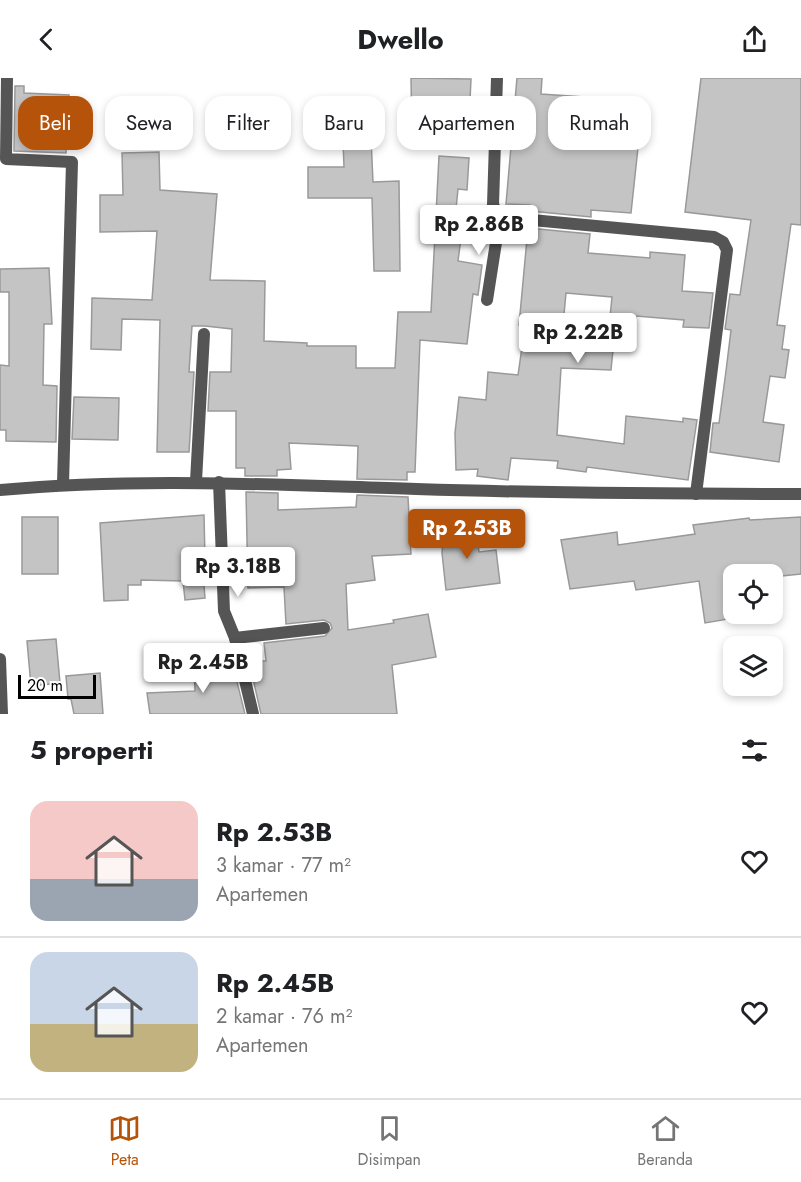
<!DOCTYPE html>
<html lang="id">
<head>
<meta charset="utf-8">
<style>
	:root { --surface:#fff; --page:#f2f2f2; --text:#202124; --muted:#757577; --line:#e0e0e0; --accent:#b45309 }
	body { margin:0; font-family:Jost,sans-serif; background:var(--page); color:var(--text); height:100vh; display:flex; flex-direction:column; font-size:22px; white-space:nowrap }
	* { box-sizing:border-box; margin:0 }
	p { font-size:20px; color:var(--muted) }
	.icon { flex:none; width:33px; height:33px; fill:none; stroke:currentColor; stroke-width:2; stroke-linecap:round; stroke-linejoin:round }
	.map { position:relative; height:636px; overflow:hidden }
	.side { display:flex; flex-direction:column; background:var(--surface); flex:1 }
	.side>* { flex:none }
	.hud { position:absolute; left:18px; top:18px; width:765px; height:54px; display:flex; gap:12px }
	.buttons { position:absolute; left:723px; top:486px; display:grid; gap:12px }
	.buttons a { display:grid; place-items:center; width:60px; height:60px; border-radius:12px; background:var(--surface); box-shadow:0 3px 9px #0003; font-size:30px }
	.scale { position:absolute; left:18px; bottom:15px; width:78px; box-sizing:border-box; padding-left:6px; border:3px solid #000; border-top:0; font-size:16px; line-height:21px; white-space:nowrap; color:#000; -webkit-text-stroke:4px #fff; paint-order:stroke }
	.price { position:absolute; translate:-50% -51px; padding:0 14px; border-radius:6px; background:#fff; color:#222; font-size:20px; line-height:39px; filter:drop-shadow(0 2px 3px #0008) }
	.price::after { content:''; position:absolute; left:50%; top:36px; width:18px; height:14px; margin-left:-9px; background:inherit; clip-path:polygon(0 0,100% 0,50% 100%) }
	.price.on { background:var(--accent); color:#fff }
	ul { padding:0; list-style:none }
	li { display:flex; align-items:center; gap:18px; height:150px; padding:0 30px }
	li+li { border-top:2px solid var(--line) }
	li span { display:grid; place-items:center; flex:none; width:168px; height:120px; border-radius:18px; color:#555 }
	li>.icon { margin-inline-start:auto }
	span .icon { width:72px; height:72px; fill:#fffc; stroke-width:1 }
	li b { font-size:26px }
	h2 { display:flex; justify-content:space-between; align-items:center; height:72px; padding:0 30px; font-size:26px }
	.pill { padding:0 21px; border-radius:18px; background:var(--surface); box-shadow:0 3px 9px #0003; font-size:21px; line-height:54px }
	.pill.on { background:var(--accent); color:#fff }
	header { display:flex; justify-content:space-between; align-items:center; height:78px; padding:0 30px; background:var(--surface); font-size:27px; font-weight:700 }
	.tabs { display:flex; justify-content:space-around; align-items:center; height:84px; border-top:2px solid var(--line); background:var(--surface); font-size:16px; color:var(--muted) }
	.tabs a { display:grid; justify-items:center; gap:3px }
	.tabs .on { color:var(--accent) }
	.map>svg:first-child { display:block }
	.building { fill:#c4c4c4; stroke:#999; stroke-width:1.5 }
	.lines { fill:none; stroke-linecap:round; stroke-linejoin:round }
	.street { stroke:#555; stroke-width:12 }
</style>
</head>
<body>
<header><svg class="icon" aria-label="back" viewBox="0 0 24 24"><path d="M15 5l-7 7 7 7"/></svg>Dwello<svg class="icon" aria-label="share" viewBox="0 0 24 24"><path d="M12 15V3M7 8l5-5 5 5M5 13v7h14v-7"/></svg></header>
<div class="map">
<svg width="801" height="636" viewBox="0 0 801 636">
	<rect width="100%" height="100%" fill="#fff"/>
	<g class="building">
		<path d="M411,0L471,1L470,23L446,22L444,61L412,60Z"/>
		<path d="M517,0H542L541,16L643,23L631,135L591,132V139L530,133V127L506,126Z"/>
		<path d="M701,0H801V147L791,146L777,247L785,248L782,271L789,272L785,300L770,298L763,344L784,347L779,384L710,374L713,345H719L726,293L731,252L725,251L730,216L740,217L751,142L685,134Z"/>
		<path d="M15,8H24V15L69,17L66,75L14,73Z"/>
		<path d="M370,38L373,104L399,103L400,193H374L372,120H308V89H344L342,39Z"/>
		<path d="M159,74L160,112L217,116L210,202L265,203L264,263L307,265V268H356V290H395L398,234H431L439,78L469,80L467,112L458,111L454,151L462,152L458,183L482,187L478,217L473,216L467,266L420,262L415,394H407V402L357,401L358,368L289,365L291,391L277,392V398H245V390H236V333H208L210,294H231L232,251L205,248H192L189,294H194L189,374H157L160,242L122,241L121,272L91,271L92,220L152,222L157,153L100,154V117H123L122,75Z"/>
		<path d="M528,150L590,156L588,175L650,180V174L685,177L682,213L713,215L709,250L683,249L684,242L636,238L635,251L609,249L612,219L566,215L561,268L613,272L611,292L561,290L557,357L624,366L626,338L683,344V340L697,342L688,402L587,389L586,394L557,390L558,383L511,380L508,402L477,398L478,391L456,392L455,355L459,319L486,322L488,294L518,297L525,248L519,247Z"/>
		<path d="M49,190L52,246H44L43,307L57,308L56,364L6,363V352H0V287L9,288V214H0V191Z"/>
		<path d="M74,319L119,320L118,362L72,361Z"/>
		<path d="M246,414L278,415V432L356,429L357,417L408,419L411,476L372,478L375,502L346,506L348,552L394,545L393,542L428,536L436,579L392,587L397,636H261L249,583H266L264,565L325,558L332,550L330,545L324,542L286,546L284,509L248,510Z"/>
		<path d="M204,437L205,481H202L205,520L185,522L183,503L141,502V507H128V522L104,523L100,445Z"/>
		<rect x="22" y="439" width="36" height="57"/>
		<path d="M801,439V496L772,499L734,496V536H739L740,539L705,545L699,503L636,512L634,503L570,511L561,462L617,454L618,467L695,456L693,447L749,440L750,442Z"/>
		<path d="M476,448L479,474L496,472L500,505L446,512L442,475L444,452Z"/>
		<path d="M56,561L60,605L31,608L27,563Z"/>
		<path d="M232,584L245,636H150L147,615L195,613L194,586Z"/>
		<path d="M100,595L103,636H74L71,621H68L66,598Z"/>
	</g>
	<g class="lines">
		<g class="street">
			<path d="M7,0L6,81L72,84L63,406"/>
			<path d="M497,0L493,127L500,139L714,159L723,164L727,172L696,416"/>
			<path d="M487,222L500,139"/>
			<path d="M196,403L204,256"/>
			<path d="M219,404L224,533L235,560L253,636"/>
			<path d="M0,412C139,399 277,407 416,411C544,415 673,416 801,416"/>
			<path d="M235,560L324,550"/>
			<path d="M0,581L2,636"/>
		</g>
	</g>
</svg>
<div class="buttons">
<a><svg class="icon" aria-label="locate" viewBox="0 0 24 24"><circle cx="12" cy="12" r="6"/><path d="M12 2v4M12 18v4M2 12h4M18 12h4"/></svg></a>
<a><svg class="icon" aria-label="layers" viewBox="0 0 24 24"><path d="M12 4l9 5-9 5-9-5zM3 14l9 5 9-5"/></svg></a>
</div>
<div class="scale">20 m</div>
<b class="price" style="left:479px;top:178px">Rp 2.86B</b>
<b class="price" style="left:578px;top:286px">Rp 2.22B</b>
<b class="price on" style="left:467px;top:482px">Rp 2.53B</b>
<b class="price" style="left:238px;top:520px">Rp 3.18B</b>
<b class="price" style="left:203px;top:616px">Rp 2.45B</b>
<div class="hud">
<a class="pill on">Beli</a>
<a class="pill">Sewa</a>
<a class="pill">Filter</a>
<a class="pill">Baru</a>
<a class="pill">Apartemen</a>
<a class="pill">Rumah</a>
</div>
</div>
<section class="side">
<h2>5 properti<svg class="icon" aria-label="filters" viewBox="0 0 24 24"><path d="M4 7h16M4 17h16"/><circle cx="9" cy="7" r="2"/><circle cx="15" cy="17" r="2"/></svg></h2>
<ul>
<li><span style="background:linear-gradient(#f6c9c9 65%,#9aa5b1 0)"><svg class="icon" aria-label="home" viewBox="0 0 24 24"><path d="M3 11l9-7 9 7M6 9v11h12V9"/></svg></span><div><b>Rp 2.53B</b><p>3 kamar · 77 m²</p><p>Apartemen</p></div><svg class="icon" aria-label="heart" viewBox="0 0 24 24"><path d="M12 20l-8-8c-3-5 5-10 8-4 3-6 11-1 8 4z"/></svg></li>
<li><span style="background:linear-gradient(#c9d6e8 60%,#c2b280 0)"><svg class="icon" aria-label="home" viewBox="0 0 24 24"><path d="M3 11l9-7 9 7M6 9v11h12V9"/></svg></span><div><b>Rp 2.45B</b><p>2 kamar · 76 m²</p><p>Apartemen</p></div><svg class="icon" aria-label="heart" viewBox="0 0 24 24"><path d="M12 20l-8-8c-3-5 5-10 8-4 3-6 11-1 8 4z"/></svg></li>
</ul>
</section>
<nav class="tabs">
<a class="on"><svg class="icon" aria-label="map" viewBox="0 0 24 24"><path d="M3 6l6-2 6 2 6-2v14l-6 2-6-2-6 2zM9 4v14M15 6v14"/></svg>Peta</a>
<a><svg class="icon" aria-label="saved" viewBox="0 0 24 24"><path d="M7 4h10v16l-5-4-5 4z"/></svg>Disimpan</a>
<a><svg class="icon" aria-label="home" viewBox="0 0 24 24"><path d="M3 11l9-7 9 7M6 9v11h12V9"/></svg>Beranda</a>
</nav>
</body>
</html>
